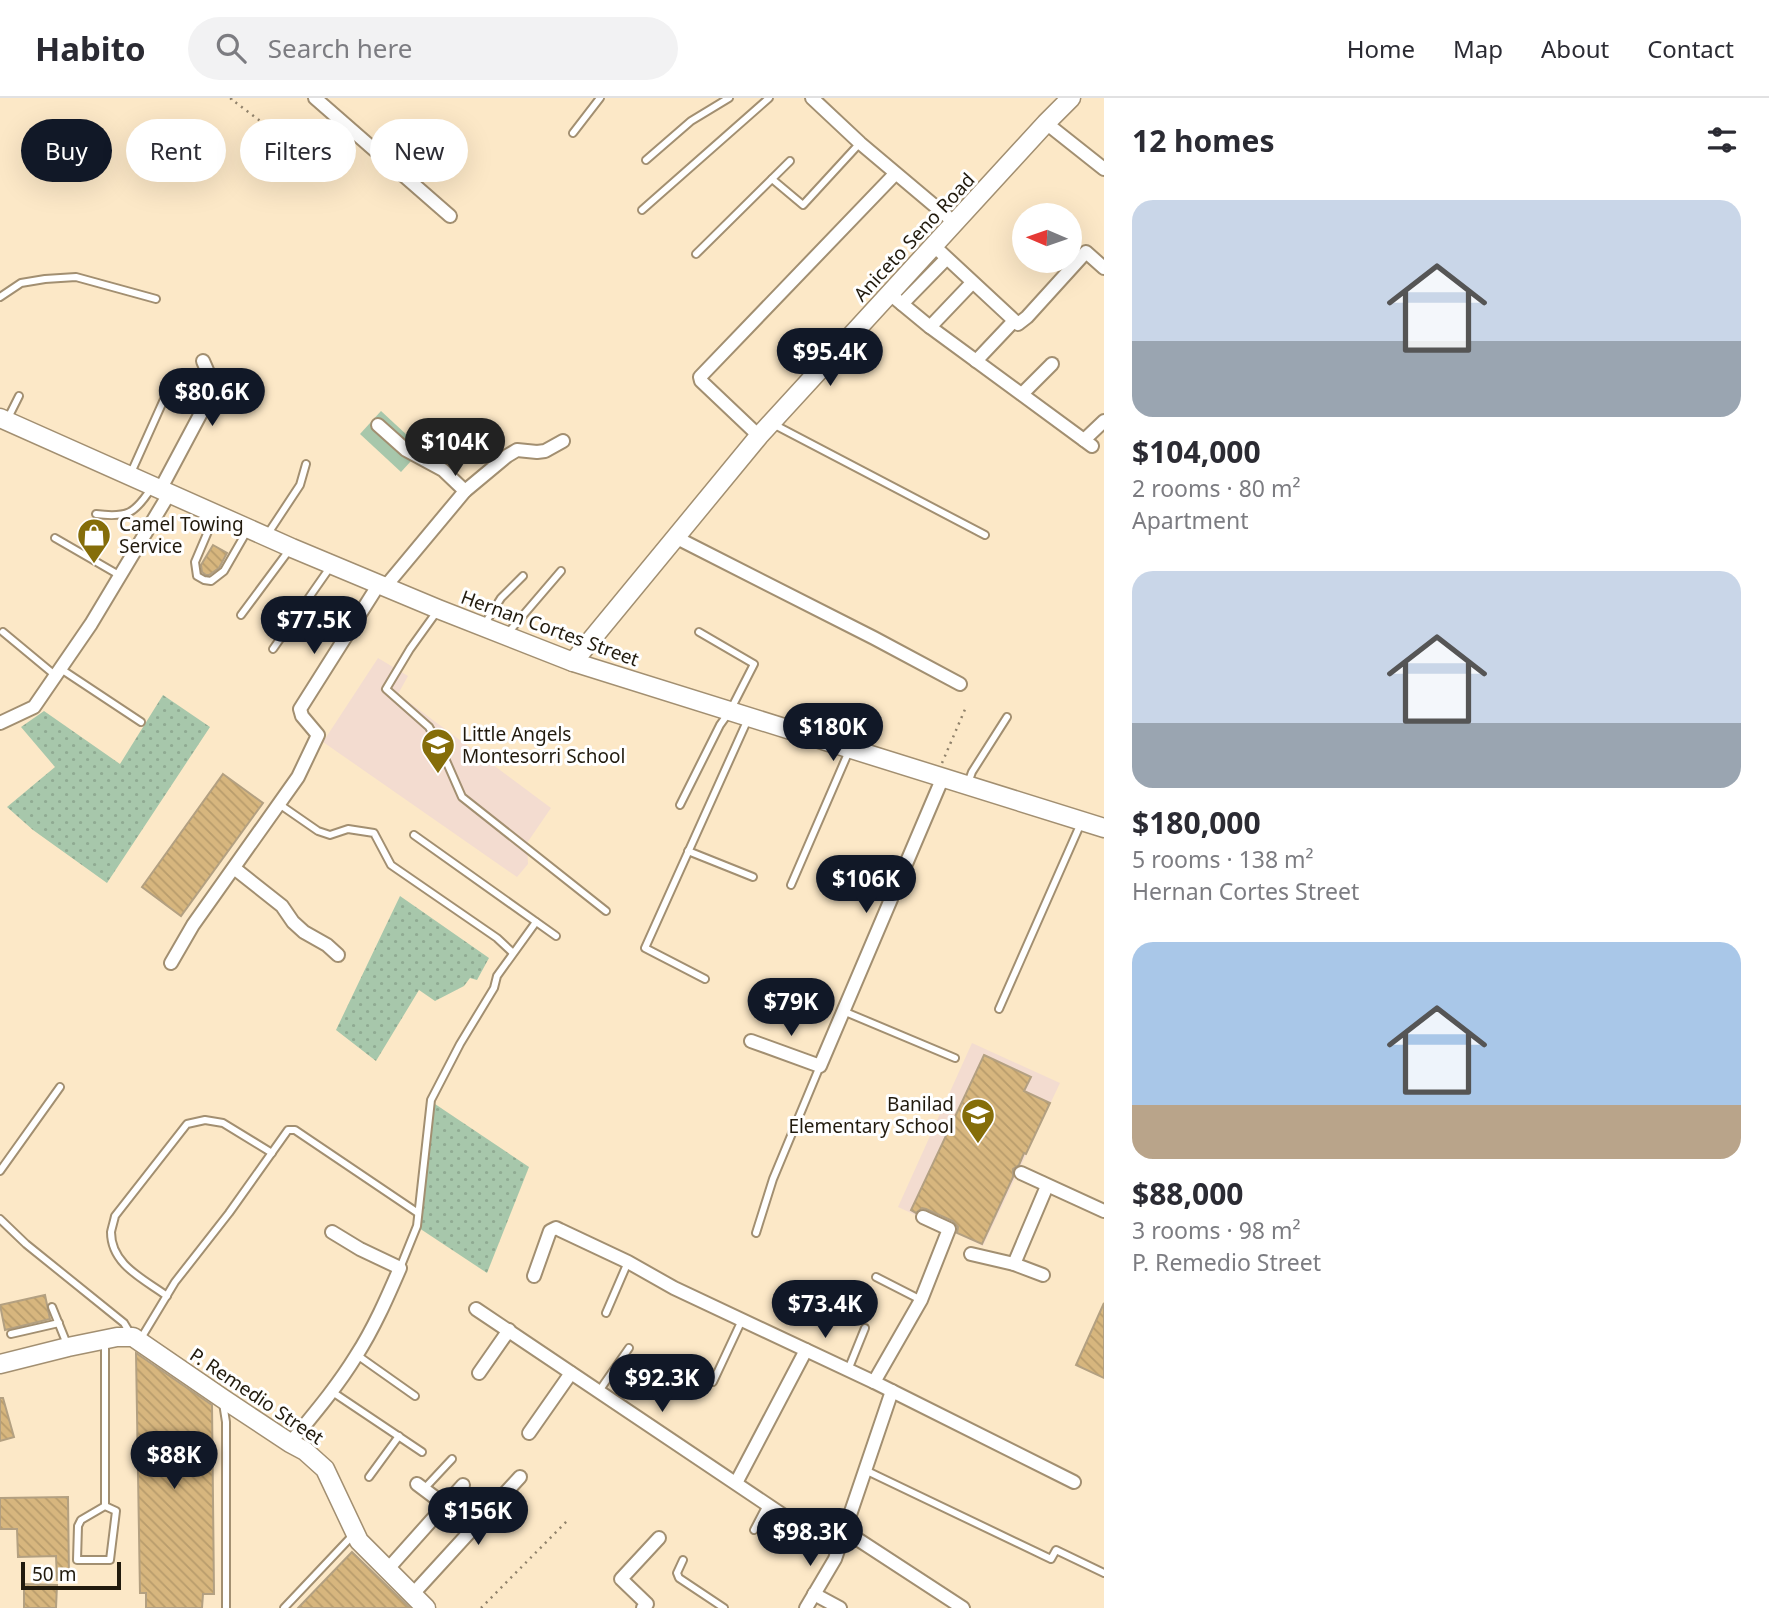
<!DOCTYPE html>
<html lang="en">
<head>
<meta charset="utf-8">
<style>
	:root { --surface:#fff; --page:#f2f2f3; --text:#2b2b33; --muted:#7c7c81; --line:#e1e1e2; --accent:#111827 }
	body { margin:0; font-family:"Noto Sans",sans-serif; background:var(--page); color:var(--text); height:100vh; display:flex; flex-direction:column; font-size:26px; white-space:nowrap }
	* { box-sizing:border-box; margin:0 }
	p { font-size:23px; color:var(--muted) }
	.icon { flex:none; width:38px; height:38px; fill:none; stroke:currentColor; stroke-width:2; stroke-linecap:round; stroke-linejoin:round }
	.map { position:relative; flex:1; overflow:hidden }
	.details { display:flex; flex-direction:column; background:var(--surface); width:665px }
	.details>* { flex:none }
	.banner { position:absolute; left:21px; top:21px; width:665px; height:63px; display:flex; gap:14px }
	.needle { width:46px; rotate:272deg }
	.fabs { position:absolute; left:1012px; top:105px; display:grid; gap:14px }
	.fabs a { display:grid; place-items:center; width:70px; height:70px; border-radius:50%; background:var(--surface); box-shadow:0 7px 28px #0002; font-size:35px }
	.scale { position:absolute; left:21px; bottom:18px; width:100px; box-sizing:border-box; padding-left:7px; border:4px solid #211a0d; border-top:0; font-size:19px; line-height:24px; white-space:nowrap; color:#211a0d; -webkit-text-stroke:5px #fff; paint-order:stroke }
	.price { position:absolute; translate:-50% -60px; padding:0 16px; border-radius:24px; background:var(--accent); color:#fff; font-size:23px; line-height:46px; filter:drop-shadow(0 2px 4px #0008) }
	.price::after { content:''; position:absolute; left:50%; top:42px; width:21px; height:16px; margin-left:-10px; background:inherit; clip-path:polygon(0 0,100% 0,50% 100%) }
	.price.active { background:#222; color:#fff }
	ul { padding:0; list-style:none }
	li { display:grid; align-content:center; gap:14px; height:371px; padding:0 28px }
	li span { display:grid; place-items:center; height:217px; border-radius:21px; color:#555 }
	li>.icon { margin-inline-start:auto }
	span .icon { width:126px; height:126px; fill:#fffc; stroke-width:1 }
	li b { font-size:30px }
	h2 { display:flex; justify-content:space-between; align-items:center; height:84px; padding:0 28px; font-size:30px }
	.pill { padding:0 24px; border-radius:32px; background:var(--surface); box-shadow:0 7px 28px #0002; font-size:24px; line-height:63px }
	.pill.active { background:var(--accent); color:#fff }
	header { display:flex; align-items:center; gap:42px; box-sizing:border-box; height:98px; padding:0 35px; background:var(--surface); border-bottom:2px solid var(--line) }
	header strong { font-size:33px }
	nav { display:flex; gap:38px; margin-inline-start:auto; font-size:24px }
	.search { width:490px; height:63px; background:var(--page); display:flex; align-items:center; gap:18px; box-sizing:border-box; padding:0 24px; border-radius:38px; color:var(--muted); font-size:26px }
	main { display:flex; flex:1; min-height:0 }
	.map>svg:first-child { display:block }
	.education { fill:#f3dcd0 }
	.grass { fill:url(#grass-dots) }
	.park { fill:#a7c7ab }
	.building { fill:url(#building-back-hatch); stroke:#b3a081; stroke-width:2 }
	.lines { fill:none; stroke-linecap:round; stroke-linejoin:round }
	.lane-casing { stroke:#a28f71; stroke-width:10 }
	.street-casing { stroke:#a28f71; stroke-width:16 }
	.secondary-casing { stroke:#a28f71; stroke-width:21 }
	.path { stroke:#90826b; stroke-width:2.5; stroke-dasharray:2 5; stroke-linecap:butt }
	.lane { stroke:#fff; stroke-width:6 }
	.street { stroke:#fff; stroke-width:12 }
	.secondary { stroke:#fff; stroke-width:18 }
	.labels { text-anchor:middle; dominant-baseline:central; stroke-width:6; stroke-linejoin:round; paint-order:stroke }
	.street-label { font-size:19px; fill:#211a0d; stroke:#fff }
	.poi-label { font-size:19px; fill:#211a0d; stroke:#fff; text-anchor:start }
</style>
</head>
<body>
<header>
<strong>Habito</strong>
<div class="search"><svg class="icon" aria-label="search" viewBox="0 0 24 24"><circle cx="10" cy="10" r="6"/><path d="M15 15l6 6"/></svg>Search here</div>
<nav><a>Home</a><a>Map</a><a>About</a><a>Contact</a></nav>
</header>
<main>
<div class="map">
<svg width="1104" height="1510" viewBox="0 0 1104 1510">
	<defs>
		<pattern id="grass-dots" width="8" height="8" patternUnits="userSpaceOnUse" patternTransform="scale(1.75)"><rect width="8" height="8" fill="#a7c7ab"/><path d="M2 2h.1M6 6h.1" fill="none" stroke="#8faa92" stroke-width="1.8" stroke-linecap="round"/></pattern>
		<pattern id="building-back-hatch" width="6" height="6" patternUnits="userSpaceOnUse" patternTransform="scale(1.75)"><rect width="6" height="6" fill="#d7b67e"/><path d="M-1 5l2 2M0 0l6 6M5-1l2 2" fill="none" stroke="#b89c6c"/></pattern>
	</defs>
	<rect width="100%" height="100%" fill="#fce8c7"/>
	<g class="education">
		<path d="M378,560L408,578L398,596L551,710L527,745L528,766L517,779L323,644Z"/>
		<path d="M972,945L1060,985L983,1148L898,1109Z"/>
	</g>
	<g class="grass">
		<path d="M163,597L210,629L107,785L33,732L7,709L55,669L21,629L44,613L120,666Z"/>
		<path d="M400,798L489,860L477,882L470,880L464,888L435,903L419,892L376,963L336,932Z"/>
		<path d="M435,1006L529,1069L487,1175L419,1130Z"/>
	</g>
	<path class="park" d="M381,313L422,351L401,374L360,336Z"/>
	<g class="building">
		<path d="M213,447L227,455L219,470L209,477H206L202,474L201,467Z"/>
		<path d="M223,676L263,705L181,818L142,789Z"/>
		<path d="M984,957L1031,979L1024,993L1050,1005L1026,1056L1024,1055L1019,1067L1013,1071V1079L982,1146L957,1135L958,1129L953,1123L926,1111L922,1110L916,1115L911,1112Z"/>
		<path d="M45,1197L50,1221L5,1232L0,1207Z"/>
		<path d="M1104,1205V1280L1076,1267Z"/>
		<path d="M136,1255L212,1307L214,1496H203L202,1510H146V1495H140Z"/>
		<path d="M0,1300H3L14,1339L0,1343Z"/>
		<path d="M68,1399L69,1482H57L56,1458L18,1459L17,1431H0V1400Z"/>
		<path d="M352,1454L410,1510H298Z"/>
		<path d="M24,1486L57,1487L56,1510H24Z"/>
	</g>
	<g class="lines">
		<g class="lane-casing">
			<g id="lane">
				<path d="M573,35L600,0"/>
				<path d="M646,62L691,23L729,0"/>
				<path d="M772,81L803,107L860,45"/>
				<path d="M642,112L769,0"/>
				<path d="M696,156L790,63"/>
				<path d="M0,199L21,185L45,181L76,179L156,201"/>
				<path d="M7,322L19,298"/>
				<path d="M773,326L985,437"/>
				<path d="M130,377L174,279"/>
				<path d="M96,416C127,420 135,416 152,389"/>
				<path d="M215,417L195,464L197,478L204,482L211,483L224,473L247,433"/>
				<path d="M267,437L300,387L306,366"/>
				<path d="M55,440L119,477"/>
				<path d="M438,512L410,551L386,591L429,629L440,649L462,699L606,813"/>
				<path d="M241,517L290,451"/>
				<path d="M484,527L501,500L523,478"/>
				<path d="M3,534L56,578"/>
				<path d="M507,536L561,473"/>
				<path d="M273,551L331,468"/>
				<path d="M61,571L141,624"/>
				<path d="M968,685L972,674L1007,619"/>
				<path d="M279,706L318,733L330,737L348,731L374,735L391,767L497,840L513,855"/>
				<path d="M680,707L720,627L730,613L754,566L699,534"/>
				<path d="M414,737L556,838"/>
				<path d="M688,753L753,779"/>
				<path d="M848,779L891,799"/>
				<path d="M791,787L849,653"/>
				<path d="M705,881L645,850L748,621"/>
				<path d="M999,911L1081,725"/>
				<path d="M843,913L955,960"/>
				<path d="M0,1073L60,989"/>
				<path d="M0,1121L26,1146L124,1225L130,1235"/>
				<path d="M756,1135L773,1081L820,968"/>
				<path d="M400,1170L417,1128L431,1002L460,946L494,890L497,878L536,824"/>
				<path d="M876,1179L921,1202"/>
				<path d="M167,1198C144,1181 111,1167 111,1134C112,1129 114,1123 115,1118L187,1026L205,1022L223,1025L272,1055"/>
				<path d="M52,1209L67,1246"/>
				<path d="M606,1215L628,1164"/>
				<path d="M11,1236L59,1225"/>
				<path d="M105,1242V1408"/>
				<path d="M140,1242L175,1184L229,1115L288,1032H295L418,1115"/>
				<path d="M357,1257L415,1298"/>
				<path d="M848,1272L865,1230"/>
				<path d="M713,1284L742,1222"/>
				<path d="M331,1293L422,1354"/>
				<path d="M599,1293L629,1250"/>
				<path d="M223,1305L226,1324V1510"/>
				<path d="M865,1372L1051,1461L1056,1452L1104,1475"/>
				<path d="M369,1379L399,1338"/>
				<path d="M424,1391L452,1361"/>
				<path d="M105,1408L116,1413L110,1462H77L78,1428L81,1422Z"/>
				<path d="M754,1432L767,1407"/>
				<path d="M683,1462L677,1475L679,1480L724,1510"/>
				<path d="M284,1510L353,1437"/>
			</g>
		</g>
		<g class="street-casing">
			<g id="street">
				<path d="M315,0L450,118"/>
				<path d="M812,0L860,45L955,125"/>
				<path d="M1046,25L1104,71"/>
				<path d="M934,148L1018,226L1027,219L1086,154L1104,170"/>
				<path d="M890,196L930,229L1092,348"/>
				<path d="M902,206L946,161"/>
				<path d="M930,229L971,186"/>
				<path d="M976,263L1011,226"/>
				<path d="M1022,296L1052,266"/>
				<path d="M378,327L406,352L443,372L465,393"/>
				<path d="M759,338L701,283L700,279L895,76"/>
				<path d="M1084,342L1104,323"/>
				<path d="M160,392L209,300L213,286L203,263"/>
				<path d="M675,439L874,540L960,586"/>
				<path d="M385,489L465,393L507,358L517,352L537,354L545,353L563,343"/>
				<path d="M0,625L34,609L91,526L169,396"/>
				<path d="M234,770L282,808L293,824L304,834L327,847L338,857"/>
				<path d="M171,865L193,827L298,679L318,637L302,618L300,611L379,486"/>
				<path d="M751,943L820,968L943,679"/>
				<path d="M1021,1075L1104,1113"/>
				<path d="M971,1156L1014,1166L1043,1177"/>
				<path d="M1014,1166L1047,1088"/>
				<path d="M534,1178L550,1133L556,1130L560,1132L628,1164L674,1190L874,1284L1074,1384"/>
				<path d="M476,1211L811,1436L821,1439L841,1443"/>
				<path d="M479,1275L509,1232"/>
				<path d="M874,1284L921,1202L949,1131L923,1119"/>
				<path d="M529,1335L571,1275"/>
				<path d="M290,1345C313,1317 337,1289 356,1258C374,1230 387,1200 400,1170L360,1151L332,1134"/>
				<path d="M736,1385L806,1252"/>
				<path d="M417,1386L445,1407"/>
				<path d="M845,1433L963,1510"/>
				<path d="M387,1472L463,1387"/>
				<path d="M814,1496L840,1510"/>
				<path d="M412,1497L520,1379"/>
				<path d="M643,1510L647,1506L621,1481L659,1440"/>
				<path d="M806,1510L835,1461L892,1293"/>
			</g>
		</g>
		<g class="secondary-casing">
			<g id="secondary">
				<path d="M0,320L292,450L438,511L573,564L1104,730"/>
				<path d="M573,564L759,338L1046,25L1071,0"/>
				<path d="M0,1266L68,1249L117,1239H133L222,1300L290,1345L305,1353L325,1371L359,1443L426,1510"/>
			</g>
		</g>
		<g class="path">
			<path d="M232,0L231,1L275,34L280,43"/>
			<path d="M942,665L966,609"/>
			<path d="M481,1510L568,1422"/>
		</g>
		<use href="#lane" class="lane"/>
		<use href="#street" class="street"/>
		<use href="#secondary" class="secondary"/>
	</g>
	<defs>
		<g id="shop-pin" transform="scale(1.75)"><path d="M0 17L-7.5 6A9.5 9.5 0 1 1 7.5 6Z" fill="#856d09" stroke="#fff"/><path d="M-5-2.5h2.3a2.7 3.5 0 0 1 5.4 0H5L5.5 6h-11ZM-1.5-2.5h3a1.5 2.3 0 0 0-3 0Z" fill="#fff"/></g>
		<g id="school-pin" transform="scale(1.75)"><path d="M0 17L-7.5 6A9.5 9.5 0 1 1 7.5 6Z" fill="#856d09" stroke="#fff"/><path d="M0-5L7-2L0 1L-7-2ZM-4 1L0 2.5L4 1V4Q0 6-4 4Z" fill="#fff"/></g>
	</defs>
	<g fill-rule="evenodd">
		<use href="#shop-pin" x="94" y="437"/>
		<use href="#school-pin" x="438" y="647"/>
		<use href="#school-pin" x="978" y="1017"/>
	</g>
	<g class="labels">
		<g class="street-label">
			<text transform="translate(914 139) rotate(-47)">Aniceto Seno Road</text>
			<text transform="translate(550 530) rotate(20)">Hernan Cortes Street</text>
			<text transform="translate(257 1298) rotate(34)">P. Remedio Street</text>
		</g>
		<g class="poi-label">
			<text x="119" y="426">Camel Towing<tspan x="119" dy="22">Service</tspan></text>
			<text x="462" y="636">Little Angels<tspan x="462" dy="22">Montesorri School</tspan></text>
			<text x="954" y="1006" text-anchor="end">Banilad<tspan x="954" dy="22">Elementary School</tspan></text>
		</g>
	</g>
</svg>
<div class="fabs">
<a><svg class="needle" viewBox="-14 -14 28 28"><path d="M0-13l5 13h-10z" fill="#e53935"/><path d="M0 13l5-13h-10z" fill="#7c7c81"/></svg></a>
</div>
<div class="scale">50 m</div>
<b class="price" style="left:830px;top:290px">$95.4K</b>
<b class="price" style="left:212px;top:330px">$80.6K</b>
<b class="price active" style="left:455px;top:380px">$104K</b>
<b class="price" style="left:314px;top:558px">$77.5K</b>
<b class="price" style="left:833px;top:665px">$180K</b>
<b class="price" style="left:866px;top:817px">$106K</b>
<b class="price" style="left:791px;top:940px">$79K</b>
<b class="price" style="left:825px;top:1242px">$73.4K</b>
<b class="price" style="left:662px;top:1316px">$92.3K</b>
<b class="price" style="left:174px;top:1393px">$88K</b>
<b class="price" style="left:478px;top:1449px">$156K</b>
<b class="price" style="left:810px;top:1470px">$98.3K</b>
<div class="banner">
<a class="pill active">Buy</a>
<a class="pill">Rent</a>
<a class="pill">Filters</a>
<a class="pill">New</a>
</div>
</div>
<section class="details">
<h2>12 homes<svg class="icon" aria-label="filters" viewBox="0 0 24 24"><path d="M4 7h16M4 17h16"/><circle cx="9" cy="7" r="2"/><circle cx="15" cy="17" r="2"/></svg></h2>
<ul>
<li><span style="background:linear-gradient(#c9d6e8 65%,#9aa5b1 0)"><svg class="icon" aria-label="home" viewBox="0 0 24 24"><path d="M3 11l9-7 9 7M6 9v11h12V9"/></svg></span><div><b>$104,000</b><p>2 rooms · 80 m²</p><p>Apartment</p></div></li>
<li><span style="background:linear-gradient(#c9d6e8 70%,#9aa5b1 0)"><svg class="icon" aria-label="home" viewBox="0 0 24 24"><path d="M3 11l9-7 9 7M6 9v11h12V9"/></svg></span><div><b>$180,000</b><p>5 rooms · 138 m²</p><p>Hernan Cortes Street</p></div></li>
<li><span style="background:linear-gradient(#a9c7e8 75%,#b9a48a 0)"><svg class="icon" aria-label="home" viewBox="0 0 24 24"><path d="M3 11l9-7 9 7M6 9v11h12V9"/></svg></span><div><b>$88,000</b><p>3 rooms · 98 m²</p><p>P. Remedio Street</p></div></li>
</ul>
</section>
</main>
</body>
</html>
